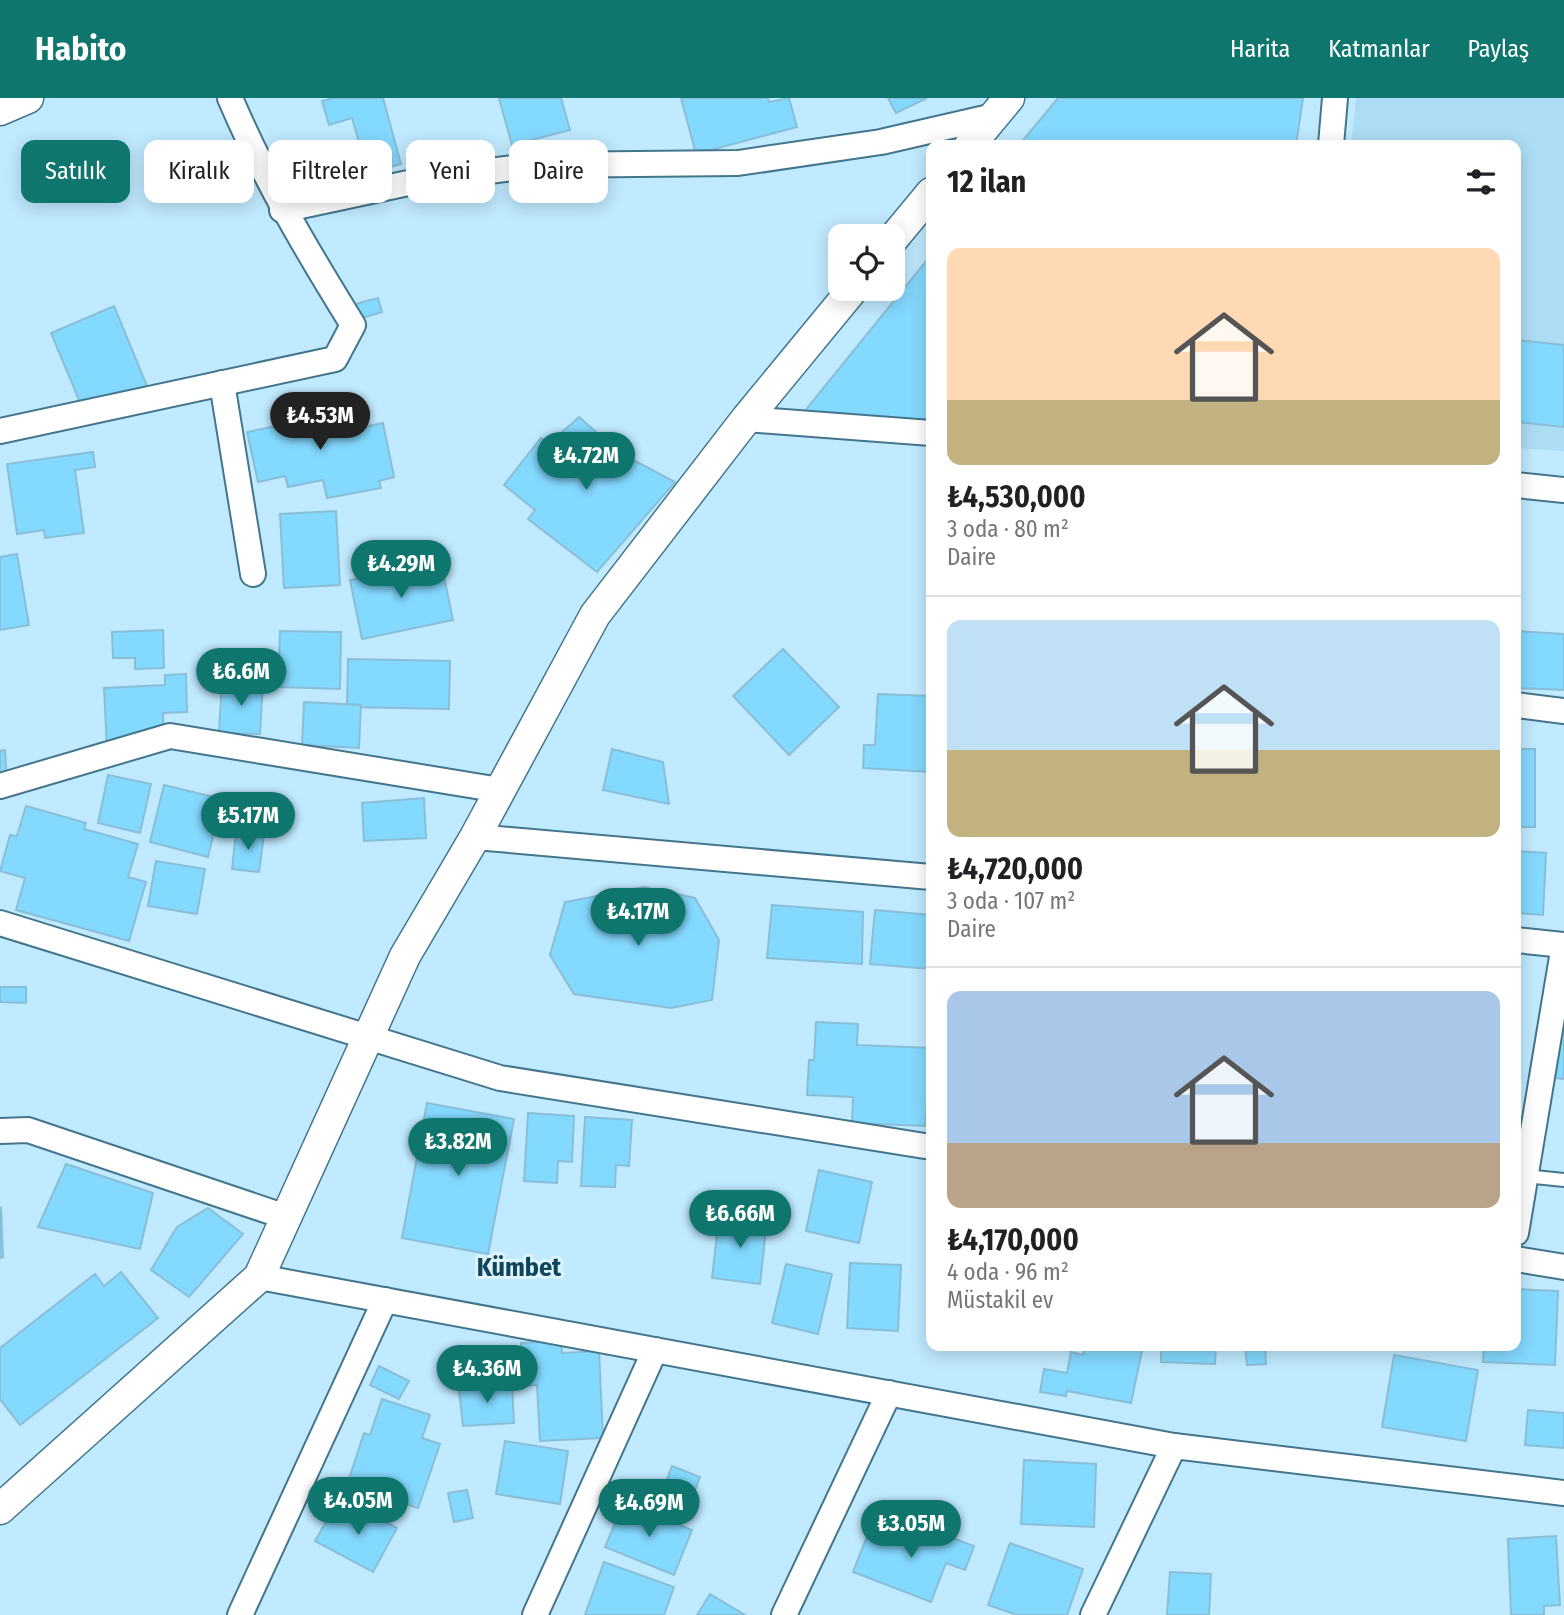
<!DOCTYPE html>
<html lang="tr">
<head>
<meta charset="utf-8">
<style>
	:root { --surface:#fff; --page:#f6f6f6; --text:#202124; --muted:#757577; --line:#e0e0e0; --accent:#0f766e }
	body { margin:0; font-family:"Fira Sans Condensed",sans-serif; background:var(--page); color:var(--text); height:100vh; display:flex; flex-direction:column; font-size:26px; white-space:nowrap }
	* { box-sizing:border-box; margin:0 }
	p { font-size:23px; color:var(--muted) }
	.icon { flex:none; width:38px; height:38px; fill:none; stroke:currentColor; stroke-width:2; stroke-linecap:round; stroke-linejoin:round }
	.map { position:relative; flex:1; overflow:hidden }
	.sheet { position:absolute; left:926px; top:42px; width:595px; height:1211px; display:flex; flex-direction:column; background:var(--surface); border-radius:14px; box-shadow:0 4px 18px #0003 }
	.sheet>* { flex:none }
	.guide { position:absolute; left:21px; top:42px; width:665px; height:63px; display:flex; gap:14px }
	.controls { position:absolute; left:828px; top:126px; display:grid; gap:14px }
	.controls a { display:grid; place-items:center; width:77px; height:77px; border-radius:14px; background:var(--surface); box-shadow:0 4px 18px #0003; font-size:35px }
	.price { position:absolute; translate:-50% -60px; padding:0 16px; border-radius:24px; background:var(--accent); color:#fff; font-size:23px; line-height:46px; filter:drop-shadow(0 2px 4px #0008) }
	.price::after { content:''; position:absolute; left:50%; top:42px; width:21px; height:16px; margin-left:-10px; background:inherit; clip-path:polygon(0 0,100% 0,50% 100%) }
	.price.active { background:#222; color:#fff }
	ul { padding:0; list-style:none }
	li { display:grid; align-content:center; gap:14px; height:371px; padding:0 21px }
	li+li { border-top:2px solid var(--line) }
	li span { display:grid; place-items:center; height:217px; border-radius:14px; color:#555 }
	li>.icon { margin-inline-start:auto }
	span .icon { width:126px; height:126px; fill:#fffc; stroke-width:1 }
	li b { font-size:30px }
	h2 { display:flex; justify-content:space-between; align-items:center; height:84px; padding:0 21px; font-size:30px }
	.chip { padding:0 24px; border-radius:14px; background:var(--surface); box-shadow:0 4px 18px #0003; font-size:24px; line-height:63px }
	.chip.active { background:var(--accent); color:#fff }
	header { display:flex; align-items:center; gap:42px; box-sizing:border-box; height:98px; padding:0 35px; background:var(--accent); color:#fff }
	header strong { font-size:33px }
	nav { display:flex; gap:38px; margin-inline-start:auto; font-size:24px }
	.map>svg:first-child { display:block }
	.built { fill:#adddf4 }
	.building { fill:#84d9ff; stroke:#8abed6; stroke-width:2 }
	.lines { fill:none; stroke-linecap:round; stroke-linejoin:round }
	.service-casing { stroke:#43768c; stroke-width:16 }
	.minor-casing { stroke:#43768c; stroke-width:28 }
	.tertiary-casing { stroke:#43768c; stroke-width:33 }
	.service { stroke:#fff; stroke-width:12 }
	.minor { stroke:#fff; stroke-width:24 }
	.tertiary { stroke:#fff; stroke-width:30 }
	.labels { text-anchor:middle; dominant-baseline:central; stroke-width:6; stroke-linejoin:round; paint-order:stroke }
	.district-label { font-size:26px; font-weight:bold; fill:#0f455a; stroke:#dff4fe }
</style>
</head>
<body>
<header>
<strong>Habito</strong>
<nav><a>Harita</a><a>Katmanlar</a><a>Paylaş</a></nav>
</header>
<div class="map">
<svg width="1564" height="1517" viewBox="0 0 1564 1517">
	<rect width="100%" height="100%" fill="#c0eaff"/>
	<path class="built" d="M1356,0H1564V353L1516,350V47H1351Z"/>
	<g class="building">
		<path d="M334,0H383L401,66L368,75L352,20L329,27L322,3Z"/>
		<path d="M499,0H561L570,32L512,47Z"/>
		<path d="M681,0H768L769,4L789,0L797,29L696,56Z"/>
		<path d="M888,0H927L896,15Z"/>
		<path d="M1058,0H1303L1296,47H1019Z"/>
		<path d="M931,157V330L795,325Z"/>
		<path d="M378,200L382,214L355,222L352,207Z"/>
		<path d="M114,208L147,288L84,314L51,235Z"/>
		<path d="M1516,242L1564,247V329L1516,324Z"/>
		<path d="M319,300L326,337L383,325L394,379L379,383L381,390L327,400L323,382L288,389L285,378L258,384L247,334L276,328L273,310Z"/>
		<path d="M579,319L620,355L675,384L597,474L528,421L535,412L504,387L541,340L549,346Z"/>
		<path d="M93,354L95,369L75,372L84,435L45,440L44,432L17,436L7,366Z"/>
		<path d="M336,413L340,487L284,490L280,416Z"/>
		<path d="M17,456L29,527L0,532V459Z"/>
		<path d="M441,464L453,522L362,541L350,482Z"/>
		<path d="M163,532L164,570L135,571V560H113L112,534Z"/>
		<path d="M280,533L341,534L340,591L278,589Z"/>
		<path d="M1516,533L1564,536V592L1516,590Z"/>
		<path d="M783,551L839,609L789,657L733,598Z"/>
		<path d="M348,561L450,563L449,611L347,609Z"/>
		<path d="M186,576L187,614L163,615L164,648L107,650L104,590L165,587V577Z"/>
		<path d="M222,583L263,584L260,636L219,635Z"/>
		<path d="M878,596L931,598V674L863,670L864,647H875Z"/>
		<path d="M304,604L361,607L359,650L302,647Z"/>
		<path d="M612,651L663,664L669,706L603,692Z"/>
		<rect x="1516" y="651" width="19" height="78"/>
		<path d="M5,652L7,687L0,688V653Z"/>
		<path d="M108,677L151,686L140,735L98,725Z"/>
		<path d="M164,687L222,701L208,759L150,744Z"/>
		<path d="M424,700L426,740L364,743L362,705Z"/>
		<path d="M26,708L86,725L84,731L138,746L128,779L146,784L129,843L16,812L25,780L0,773L10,737L17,738Z"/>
		<path d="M236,734L264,737L259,774L232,771Z"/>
		<path d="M1516,753L1546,755L1543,817L1516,815Z"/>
		<path d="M156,763L205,771L197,816L148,808Z"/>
		<path d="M644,789L695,800L719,842L712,902L671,910L574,896L550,857L565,804Z"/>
		<path d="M772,807L863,814L862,866L767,860Z"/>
		<path d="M875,812L931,817V871L870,866Z"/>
		<path d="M0,889H26V905L0,904Z"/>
		<path d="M816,924L858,926L857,947L931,950L925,1028L852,1025L853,999L807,997L809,962H814Z"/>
		<path d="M1557,927H1564V981L1555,980Z"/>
		<path d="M427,1005L514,1021L488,1156L402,1140Z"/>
		<path d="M528,1015L574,1018L572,1064L558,1063L557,1085L524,1083Z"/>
		<path d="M585,1019L632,1022L629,1068L616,1067L615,1089L581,1088Z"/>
		<path d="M66,1066L153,1095L140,1151L38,1129Z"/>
		<path d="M819,1072L872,1084L859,1145L806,1133Z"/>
		<path d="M1,1110L3,1159L0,1160V1111Z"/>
		<path d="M208,1110L243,1136L189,1199L151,1172L177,1129Z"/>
		<path d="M719,1118L767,1123L760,1186L712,1180Z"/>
		<path d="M850,1165L901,1167L898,1233L847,1230Z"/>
		<path d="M786,1166L832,1176L818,1236L772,1225Z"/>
		<path d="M121,1174L158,1220L20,1327L0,1301V1250L95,1176L104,1188Z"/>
		<path d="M1516,1191L1558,1193L1555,1267L1483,1264L1484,1248H1516Z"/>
		<path d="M561,1243L562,1255L599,1253L603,1340L540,1343L537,1287L523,1288L521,1245Z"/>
		<path d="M1085,1248H1143L1131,1305L1067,1293L1066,1298L1040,1294L1044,1271L1067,1275L1071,1254L1083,1257Z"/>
		<path d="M1161,1248H1216L1215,1266L1161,1264Z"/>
		<path d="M1245,1248H1302L1265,1250L1266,1266L1247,1267Z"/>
		<path d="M1394,1257L1478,1272L1466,1343L1382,1329Z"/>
		<path d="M379,1268L409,1283L399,1301L370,1287Z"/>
		<path d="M512,1285L514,1325L463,1328L459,1291Z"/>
		<path d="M382,1301L430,1317L422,1340L440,1346L418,1410L347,1387L364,1335L370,1337Z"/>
		<path d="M1528,1312L1564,1315V1350L1525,1347Z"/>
		<path d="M505,1343L568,1353L560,1406L496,1396Z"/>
		<path d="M1024,1362L1096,1366L1094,1429L1021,1426Z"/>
		<path d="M672,1368L700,1379L689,1407L661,1397Z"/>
		<path d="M467,1392L473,1420L454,1424L448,1395Z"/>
		<path d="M624,1404L692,1432L674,1477L605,1449Z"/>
		<path d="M355,1408L397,1430L373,1474L315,1443L331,1415L346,1423Z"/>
		<path d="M918,1427L974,1448L965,1472L946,1465L931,1504L853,1474L871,1428L912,1444Z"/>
		<path d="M1556,1438L1560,1507L1544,1508V1517H1511L1508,1441Z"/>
		<path d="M1010,1445L1083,1471L1067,1517H1017L988,1507Z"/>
		<path d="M604,1464L674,1489L664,1517H585Z"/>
		<path d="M1170,1474L1211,1476L1209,1517H1167Z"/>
		<path d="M710,1496L745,1517H697Z"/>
	</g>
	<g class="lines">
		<g class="service-casing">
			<path id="service" d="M1525,1078L1564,1082"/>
		</g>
		<g class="minor-casing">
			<g id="minor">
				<path d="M1331,47L1335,0"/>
				<path d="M282,112L427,81L537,67L738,65L881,44L994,18"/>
				<path d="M222,285L253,476"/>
				<path d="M746,321L931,335"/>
				<path d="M0,333L335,261L353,227C306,151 265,82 230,0"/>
				<path d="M1516,387L1564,392"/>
				<path d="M1516,607L1564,613"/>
				<path d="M0,688L170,638L500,692"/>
				<path d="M475,739L931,779"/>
				<path d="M0,825L500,980L931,1049"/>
				<path d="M1516,842L1564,847"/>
				<path d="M0,1033L28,1032L286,1119"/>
				<path d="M1516,1135L1564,847"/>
				<path d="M1516,1161L1564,1169"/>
				<path d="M259,1179L1174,1348L1564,1395"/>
				<path d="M240,1517L385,1202"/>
				<path d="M535,1517L655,1252"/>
				<path d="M784,1517L889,1295"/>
				<path d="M1093,1517L1174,1348"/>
			</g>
		</g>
		<g class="tertiary-casing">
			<g id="tertiary">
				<path d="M0,12L28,0"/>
				<path d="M970,47L1009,0"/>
				<path d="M892,142L931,95"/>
				<path d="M0,1411L259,1179L405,858L475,739L595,517L746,321L853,191"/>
			</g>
		</g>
		<use href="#service" class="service"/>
		<use href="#minor" class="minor"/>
		<use href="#tertiary" class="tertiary"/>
	</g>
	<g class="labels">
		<g class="district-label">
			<text x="519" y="1169">Kümbet</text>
		</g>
	</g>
</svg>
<div class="controls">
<a><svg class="icon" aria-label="locate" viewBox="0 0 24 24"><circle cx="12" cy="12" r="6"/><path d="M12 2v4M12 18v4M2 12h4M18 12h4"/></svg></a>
</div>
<b class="price active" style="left:320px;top:354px">₺4.53M</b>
<b class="price" style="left:586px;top:394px">₺4.72M</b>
<b class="price" style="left:401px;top:502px">₺4.29M</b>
<b class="price" style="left:241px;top:610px">₺6.6M</b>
<b class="price" style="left:248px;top:754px">₺5.17M</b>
<b class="price" style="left:638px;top:850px">₺4.17M</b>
<b class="price" style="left:458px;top:1080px">₺3.82M</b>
<b class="price" style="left:740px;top:1152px">₺6.66M</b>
<b class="price" style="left:487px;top:1307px">₺4.36M</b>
<b class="price" style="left:358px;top:1439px">₺4.05M</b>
<b class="price" style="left:649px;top:1441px">₺4.69M</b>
<b class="price" style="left:911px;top:1462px">₺3.05M</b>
<div class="guide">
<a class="chip active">Satılık</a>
<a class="chip">Kiralık</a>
<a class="chip">Filtreler</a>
<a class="chip">Yeni</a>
<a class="chip">Daire</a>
</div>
<section class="sheet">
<h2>12 ilan<svg class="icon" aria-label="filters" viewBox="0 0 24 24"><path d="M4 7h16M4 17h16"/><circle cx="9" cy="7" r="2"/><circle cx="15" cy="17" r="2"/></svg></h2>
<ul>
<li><span style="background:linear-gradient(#ffd9b3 70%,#c2b280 0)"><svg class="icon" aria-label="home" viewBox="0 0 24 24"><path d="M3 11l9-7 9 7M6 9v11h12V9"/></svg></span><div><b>₺4,530,000</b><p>3 oda · 80 m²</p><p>Daire</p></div></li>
<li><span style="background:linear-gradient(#bfe0f5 60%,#c2b280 0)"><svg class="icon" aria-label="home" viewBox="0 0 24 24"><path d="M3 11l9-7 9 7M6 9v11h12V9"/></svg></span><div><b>₺4,720,000</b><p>3 oda · 107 m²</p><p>Daire</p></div></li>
<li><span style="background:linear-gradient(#a9c7e8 70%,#b9a48a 0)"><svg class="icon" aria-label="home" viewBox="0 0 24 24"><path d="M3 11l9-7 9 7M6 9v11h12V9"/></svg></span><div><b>₺4,170,000</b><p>4 oda · 96 m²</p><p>Müstakil ev</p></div></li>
</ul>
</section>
</div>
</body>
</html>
